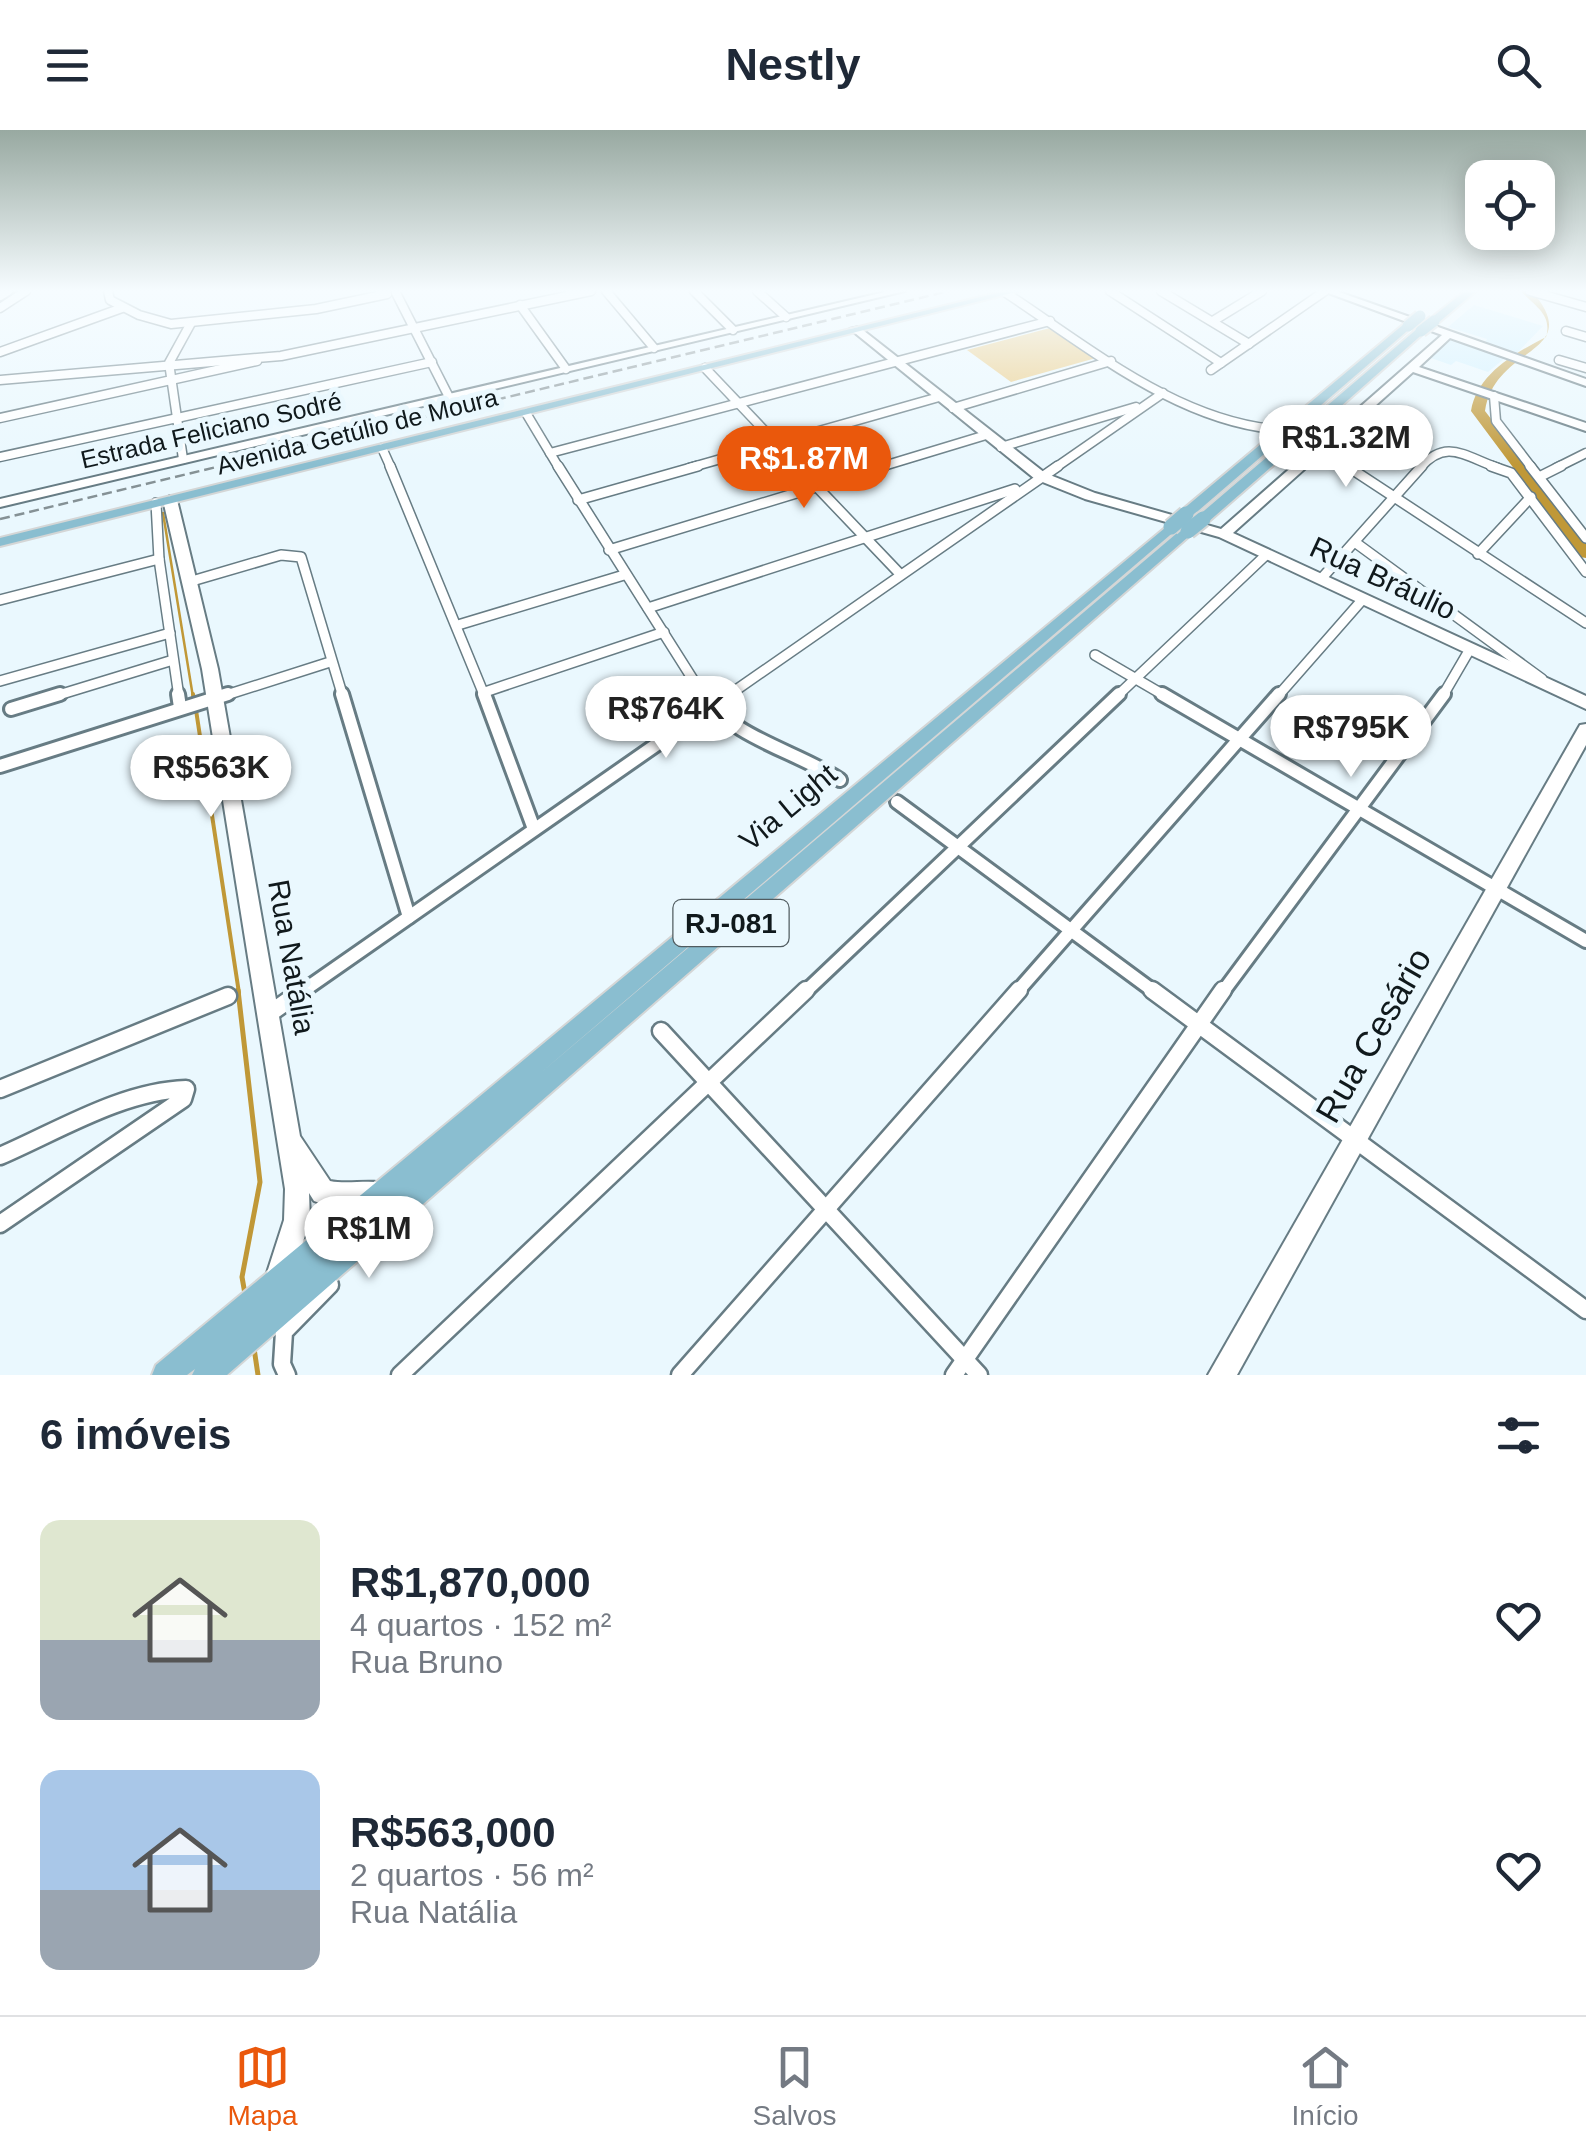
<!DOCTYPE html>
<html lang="pt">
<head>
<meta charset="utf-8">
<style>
	:root { --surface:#fff; --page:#f6f6f7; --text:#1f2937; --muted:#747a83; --line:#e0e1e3; --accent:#ea580c }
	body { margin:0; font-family:Helvetica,sans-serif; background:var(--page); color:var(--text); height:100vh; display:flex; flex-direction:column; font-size:38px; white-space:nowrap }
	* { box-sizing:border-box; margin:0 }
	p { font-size:32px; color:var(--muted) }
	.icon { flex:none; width:55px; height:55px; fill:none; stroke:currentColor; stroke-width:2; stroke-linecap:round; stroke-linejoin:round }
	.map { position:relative; height:1245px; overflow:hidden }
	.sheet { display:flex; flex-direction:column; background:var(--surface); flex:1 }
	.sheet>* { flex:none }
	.buttons { position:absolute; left:1465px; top:30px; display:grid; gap:20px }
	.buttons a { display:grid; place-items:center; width:90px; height:90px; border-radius:20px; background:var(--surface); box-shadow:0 5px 25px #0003; font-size:50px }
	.price { position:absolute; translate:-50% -85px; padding:0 22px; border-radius:35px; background:#fff; color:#222; font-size:32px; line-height:65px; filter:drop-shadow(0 2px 5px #0008) }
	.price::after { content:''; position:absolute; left:50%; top:60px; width:30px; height:22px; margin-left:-15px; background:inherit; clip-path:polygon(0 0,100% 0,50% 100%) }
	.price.current { background:var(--accent); color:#fff }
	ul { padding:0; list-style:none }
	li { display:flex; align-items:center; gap:30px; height:250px; padding:0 40px }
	li span { display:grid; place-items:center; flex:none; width:280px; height:200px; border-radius:20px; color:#555 }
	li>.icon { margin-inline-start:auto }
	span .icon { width:120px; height:120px; fill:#fffc; stroke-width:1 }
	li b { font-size:42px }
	h2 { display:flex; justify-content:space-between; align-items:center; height:120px; padding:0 40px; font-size:42px }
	header { display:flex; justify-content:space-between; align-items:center; height:130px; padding:0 40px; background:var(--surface); font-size:45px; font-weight:700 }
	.dock { display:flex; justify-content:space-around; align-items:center; height:140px; border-top:2px solid var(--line); background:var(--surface); font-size:28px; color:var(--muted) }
	.dock a { display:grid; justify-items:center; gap:5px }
	.dock .current { color:var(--accent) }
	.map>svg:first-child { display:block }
	.built { fill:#d1f1fe }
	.green { fill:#ebca81 }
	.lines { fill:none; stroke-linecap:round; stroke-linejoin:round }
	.stream-far2 { stroke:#c09837; stroke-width:2.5 }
	.stream-far1 { stroke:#c09837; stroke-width:4 }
	.stream { stroke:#c09837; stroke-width:5 }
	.river { fill:#c09837; fill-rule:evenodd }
	.street-far3-casing { stroke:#677c84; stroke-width:11 }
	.street-far2-casing { stroke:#677c84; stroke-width:12 }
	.street-far1-casing { stroke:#677c84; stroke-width:18 }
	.street-casing { stroke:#677c84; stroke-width:21 }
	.secondary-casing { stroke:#677c84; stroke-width:4 }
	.primary-casing { stroke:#d4d6d6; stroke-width:4 }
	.street-far3 { stroke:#fff; stroke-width:8 }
	.street-far2 { stroke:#fff; stroke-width:9 }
	.street-far1 { stroke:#fff; stroke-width:12 }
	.street { stroke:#fff; stroke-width:16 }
	.secondary { fill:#fff; fill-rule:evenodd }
	.primary { fill:#8abed0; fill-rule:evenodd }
	.rail { stroke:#859195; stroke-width:2.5; stroke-dasharray:10 5; stroke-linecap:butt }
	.primary-bridge-far1-casing { stroke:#d4d6d6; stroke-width:15; stroke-linecap:butt }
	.primary-bridge-casing { stroke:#d4d6d6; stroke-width:19; stroke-linecap:butt }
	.primary-bridge-far1 { stroke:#8abed0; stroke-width:11 }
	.primary-bridge { stroke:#8abed0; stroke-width:15 }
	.labels { text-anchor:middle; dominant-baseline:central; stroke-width:10; stroke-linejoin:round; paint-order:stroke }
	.far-street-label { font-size:25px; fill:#10191c; stroke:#eaf8fe }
	.shield { fill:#eaf8fe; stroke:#515c60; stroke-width:2.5 }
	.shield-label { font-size:28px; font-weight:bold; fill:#10191c }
	.street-label { font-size:30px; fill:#10191c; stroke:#eaf8fe }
	.near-street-label { font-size:35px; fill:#10191c; stroke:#eaf8fe }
</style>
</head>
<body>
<header><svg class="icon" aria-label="menu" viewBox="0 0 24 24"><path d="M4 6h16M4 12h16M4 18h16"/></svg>Nestly<svg class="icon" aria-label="search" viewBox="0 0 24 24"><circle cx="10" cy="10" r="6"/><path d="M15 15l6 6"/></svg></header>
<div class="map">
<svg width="1586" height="1245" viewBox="0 0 1586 1245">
	<rect width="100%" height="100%" fill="#eaf8fe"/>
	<g class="built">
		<path d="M1474,175L1543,196L1516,224L1485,213L1487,209L1448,197Z"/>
		<path d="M1451,210L1505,228L1488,242L1456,231L1451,235L1431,228Z"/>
	</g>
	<path class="green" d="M1050,198L1096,228L1011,252L967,220Z"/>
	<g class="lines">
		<path class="stream-far2" d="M163,383L193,567"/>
		<g class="stream-far1">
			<path d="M193,564L194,571"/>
			<path d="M196,580L239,863"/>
		</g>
		<g class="stream">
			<path d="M238,860L260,1052L242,1147L245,1164"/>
			<path d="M254,1218L258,1245"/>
		</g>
		<g class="river">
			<path d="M12,161H25L0,176V168Z"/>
			<path d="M1521,161H1532C1586,225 1495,214 1485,281L1586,412V428L1580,427L1471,281C1477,244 1515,223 1546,207C1553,184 1533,175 1521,161Z"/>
		</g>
		<g class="street-far3-casing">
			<g id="street-far3">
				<path d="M108,161L110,170L139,185L171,194L316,179L387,164"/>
				<path d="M606,161L654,218"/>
				<path d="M694,161L733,200"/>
				<path d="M757,161L786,187"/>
				<path d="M1110,161L1221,233"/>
				<path d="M1161,161L1249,214"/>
				<path d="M1530,161L1586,177"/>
				<path d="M396,163L449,267"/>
				<path d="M1006,163C1090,218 1183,296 1287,300"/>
				<path d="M0,166L8,161"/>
				<path d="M520,175L566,239"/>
				<path d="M0,178L26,161"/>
				<path d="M1213,191L1262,161"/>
				<path d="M1566,201L1586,207"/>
				<path d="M0,222L122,178"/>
				<path d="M1559,230L1586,238"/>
				<path d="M705,238L800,338"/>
				<path d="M1211,240L1325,161"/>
				<path d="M0,250L281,226L591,161"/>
				<path d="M1494,266L1496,291L1532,338"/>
				<path d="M953,278L1111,231"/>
				<path d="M526,283L559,338"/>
				<path d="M0,288L257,231"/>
				<path d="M1001,317L1136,277"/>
				<path d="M382,318L391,338"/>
				<path d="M1320,318L1351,338"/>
				<path d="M550,323L1050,191"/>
				<path d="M0,327L432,232"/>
				<path d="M183,329L169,233L191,193"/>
				<path d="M689,338L939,267"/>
				<path d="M877,338L986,305"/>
				<path d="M1055,338L1163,263"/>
				<path d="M1420,338C1446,308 1464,326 1498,338"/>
				<path d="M1556,338L1586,323"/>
			</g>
		</g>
		<g class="street-far2-casing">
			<g id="street-far2">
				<path d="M390,336L485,567"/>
				<path d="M558,336L704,567"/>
				<path d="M797,336L900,444"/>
				<path d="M1347,336L1586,493"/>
				<path d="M1491,336L1511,343L1586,442"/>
				<path d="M1530,336L1586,408"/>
				<path d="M1541,346L1561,336"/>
				<path d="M578,370L698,336"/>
				<path d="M156,373L159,429L179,567"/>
				<path d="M1356,413L1542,549"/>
				<path d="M609,420L885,336"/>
				<path d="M1478,424L1531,367"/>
				<path d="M1321,449L1422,336"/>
				<path d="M192,451L281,425L301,427L343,567"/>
				<path d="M0,470L159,429"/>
				<path d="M648,478L1015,359"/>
				<path d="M458,495L624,445"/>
				<path d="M1095,525L1167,567"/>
				<path d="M0,551L170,503"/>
				<path d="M485,562L664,502"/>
				<path d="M52,567L173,530"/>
				<path d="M220,567L330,532"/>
				<path d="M726,567L1058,336"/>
				<path d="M1116,567L1267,424"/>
				<path d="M1277,567L1363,469"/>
				<path d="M1442,567L1470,519"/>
			</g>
		</g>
		<g class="street-far1-casing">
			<g id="street-far1">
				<path d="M178,564L180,577"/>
				<path d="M342,564L409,787"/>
				<path d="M484,564L534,699"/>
				<path d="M703,564C733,609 797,621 840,650"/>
				<path d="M1162,564L1586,811"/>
				<path d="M11,579L60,564"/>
				<path d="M0,636L228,564"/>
				<path d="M897,672L1156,863"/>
				<path d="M300,863L729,564"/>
				<path d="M804,863L1119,564"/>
				<path d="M1016,863L1279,564"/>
				<path d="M1222,863L1444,564"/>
			</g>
		</g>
		<g class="street-casing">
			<g id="street">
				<path d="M1152,860L1586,1180"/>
				<path d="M269,884L303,860"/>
				<path d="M661,901L979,1245"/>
				<path d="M0,959L228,866"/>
				<path d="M0,1026C58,1001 122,961 186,959L183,969L0,1094"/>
				<path d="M287,1245L282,1234L284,1202L330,1155"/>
				<path d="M400,1245L806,860"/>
				<path d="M680,1245L1019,860"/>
				<path d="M954,1245L1223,860"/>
			</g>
		</g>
		<g class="secondary-casing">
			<g id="secondary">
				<path d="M889,161H905L0,377V369Z"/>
				<path d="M1323,161H1336L1586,249V256L1450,208L1419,237L1586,293V301L1413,242L1233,403L1586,566V579L1219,407L1085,369L1035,349L850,199L859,197L1045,343L1095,363L1221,399L1442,205Z"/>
				<path d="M170,366L177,370L218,539L300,1006L330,1051C350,1055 372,1048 390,1055L393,1064L390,1073C366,1082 337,1080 314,1071L309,1063L310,1090L291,1149L287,1158L278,1162L269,1158L265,1149L284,1090L285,1059L202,539L163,370Z"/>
				<path d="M1586,594V615L1237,1245H1208L1580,595Z"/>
			</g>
		</g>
		<g class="primary-casing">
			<g id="primary">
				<path d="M1005,161H1020L0,416V408Z"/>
				<path d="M1465,161H1476L1438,193H1430V189Z"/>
				<path d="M1404,194L1413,196L1191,387H1181V381Z"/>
				<path d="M1417,199L1426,201L1331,285L1333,287L1323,306L1324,321L1314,318L1311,306L1315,299L1208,392H1198V386Z"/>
				<path d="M1171,393L1176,394V400L537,946L1183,398L1188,397L1195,401L227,1245H192L195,1239L187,1245H152L156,1235Z"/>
			</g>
		</g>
		<use href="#street-far3" class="street-far3"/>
		<use href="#street-far2" class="street-far2"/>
		<use href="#street-far1" class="street-far1"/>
		<use href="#street" class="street"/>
		<use href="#secondary" class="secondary"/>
		<use href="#primary" class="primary"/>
		<path class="rail" d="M0,389L949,161"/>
		<g class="primary-bridge-far1-casing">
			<g id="primary-bridge-far1">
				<path d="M1408,196L1420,186"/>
				<path d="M1421,201L1434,191"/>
			</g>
		</g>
		<g class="primary-bridge-casing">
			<g id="primary-bridge">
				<path d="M1171,397L1186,384"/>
				<path d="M1188,401L1203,389"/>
			</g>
		</g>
		<use href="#primary-bridge-far1" class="primary-bridge-far1"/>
		<use href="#primary-bridge" class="primary-bridge"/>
	</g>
	<linearGradient id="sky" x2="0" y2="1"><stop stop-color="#98a9a1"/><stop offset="0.48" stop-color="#f6fcff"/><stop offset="1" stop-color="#f6fcff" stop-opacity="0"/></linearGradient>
	<rect width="1586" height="335" fill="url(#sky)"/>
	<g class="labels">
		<g class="far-street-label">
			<text transform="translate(211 300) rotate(-13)">Estrada Feliciano Sodré</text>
			<text transform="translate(357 301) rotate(-14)">Avenida Getúlio de Moura</text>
		</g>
		<rect class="shield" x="673.5" y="770" width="115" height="46" rx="8"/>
		<g class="shield-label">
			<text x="731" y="793">RJ-081</text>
		</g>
		<g class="street-label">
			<text transform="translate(1383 448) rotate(25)">Rua Bráulio</text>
			<text transform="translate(788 677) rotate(-40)">Via Light</text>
			<text transform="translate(292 827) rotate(80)">Rua Natália</text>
		</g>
		<g class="near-street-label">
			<text transform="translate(1373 905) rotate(-60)">Rua Cesário</text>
		</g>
	</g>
</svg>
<div class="buttons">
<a><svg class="icon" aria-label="locate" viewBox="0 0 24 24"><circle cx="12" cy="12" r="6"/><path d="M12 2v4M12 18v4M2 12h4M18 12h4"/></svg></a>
</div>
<b class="price" style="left:1346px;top:360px">R$1.32M</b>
<b class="price current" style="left:804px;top:381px">R$1.87M</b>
<b class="price" style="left:666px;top:631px">R$764K</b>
<b class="price" style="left:1351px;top:650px">R$795K</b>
<b class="price" style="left:211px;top:690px">R$563K</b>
<b class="price" style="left:369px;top:1151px">R$1M</b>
</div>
<section class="sheet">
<h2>6 imóveis<svg class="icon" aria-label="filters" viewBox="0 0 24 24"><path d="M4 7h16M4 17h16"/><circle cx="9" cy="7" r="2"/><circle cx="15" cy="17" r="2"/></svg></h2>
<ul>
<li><span style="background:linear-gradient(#dfe7d0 60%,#9aa5b1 0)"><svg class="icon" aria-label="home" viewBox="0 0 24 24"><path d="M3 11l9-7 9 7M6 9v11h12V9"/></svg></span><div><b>R$1,870,000</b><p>4 quartos · 152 m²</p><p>Rua Bruno</p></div><svg class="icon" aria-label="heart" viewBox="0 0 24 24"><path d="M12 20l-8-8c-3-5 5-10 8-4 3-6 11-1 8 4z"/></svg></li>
<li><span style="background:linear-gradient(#a9c7e8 60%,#9aa5b1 0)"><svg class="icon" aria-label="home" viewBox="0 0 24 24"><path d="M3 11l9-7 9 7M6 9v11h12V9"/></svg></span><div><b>R$563,000</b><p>2 quartos · 56 m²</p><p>Rua Natália</p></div><svg class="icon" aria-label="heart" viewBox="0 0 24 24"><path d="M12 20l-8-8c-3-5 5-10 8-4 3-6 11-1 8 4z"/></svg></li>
</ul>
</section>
<nav class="dock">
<a class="current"><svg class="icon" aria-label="map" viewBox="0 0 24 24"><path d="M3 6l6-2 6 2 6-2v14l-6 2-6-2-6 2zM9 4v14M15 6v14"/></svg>Mapa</a>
<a><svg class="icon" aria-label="saved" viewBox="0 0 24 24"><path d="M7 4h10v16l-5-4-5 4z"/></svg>Salvos</a>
<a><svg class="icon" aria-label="home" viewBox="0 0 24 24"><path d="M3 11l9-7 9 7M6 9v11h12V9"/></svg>Início</a>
</nav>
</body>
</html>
